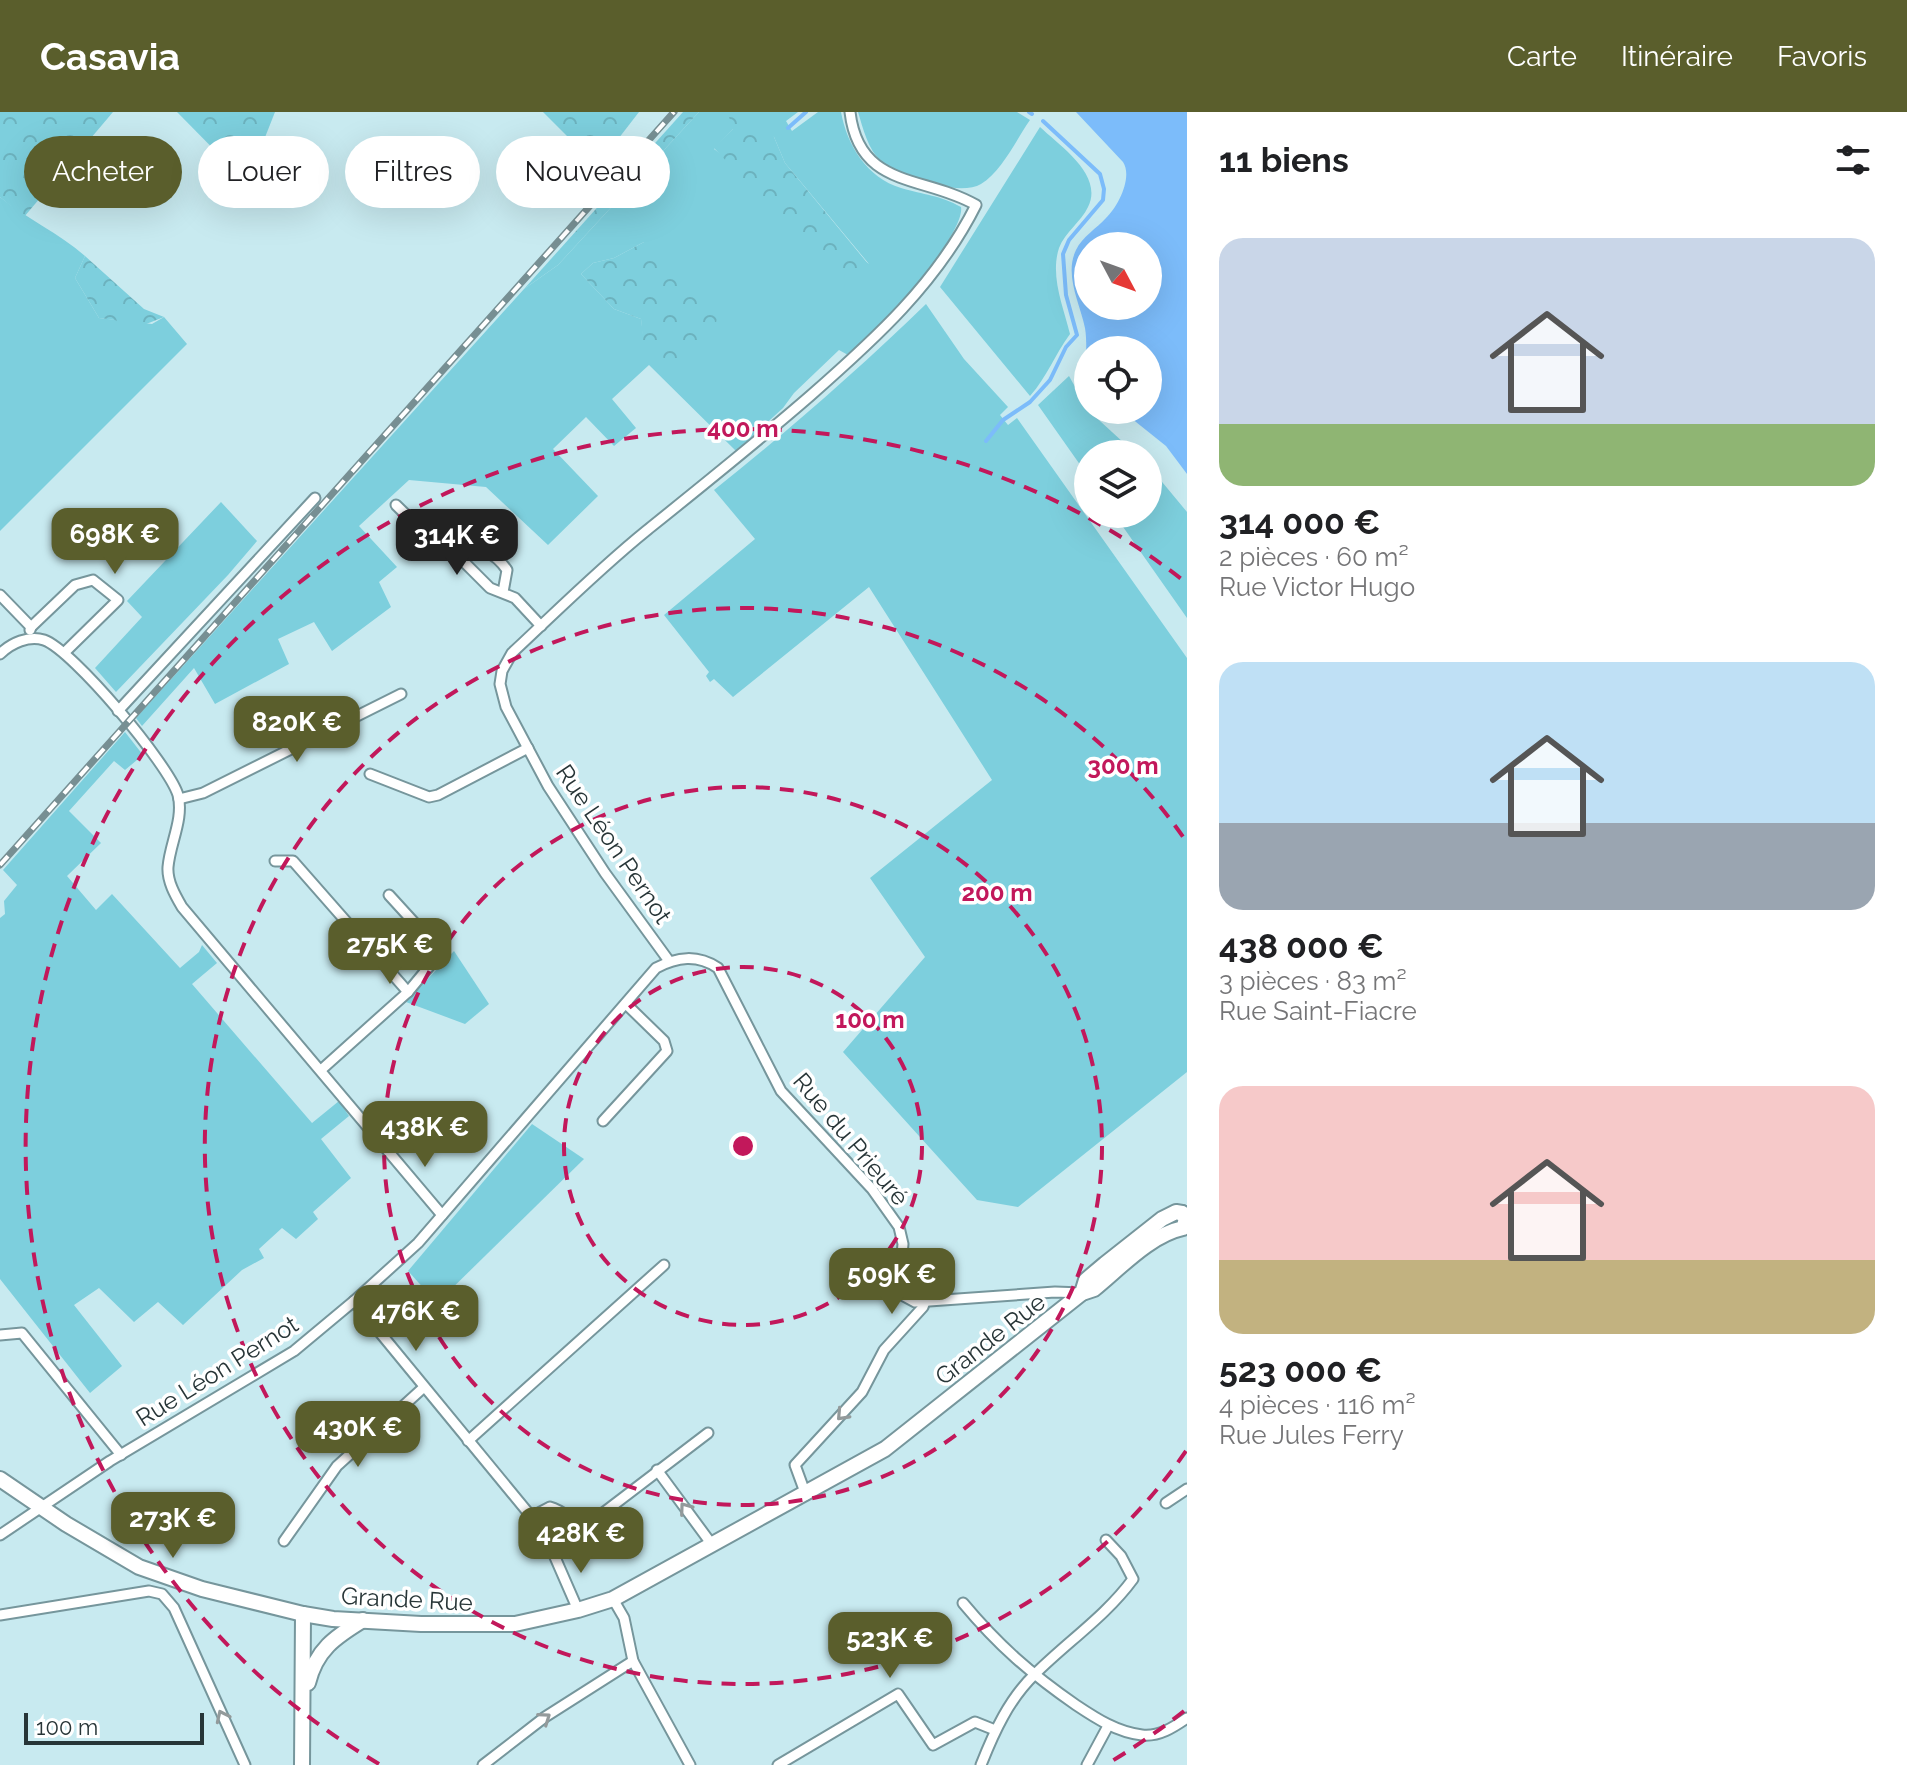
<!DOCTYPE html>
<html lang="fr">
<head>
<meta charset="utf-8">
<style>
	:root { --surface:#fff; --page:#f6f6f6; --text:#202124; --muted:#757577; --accent:#5a5e2c }
	body { margin:0; font-family:Raleway,sans-serif; background:var(--page); color:var(--text); height:100vh; display:flex; flex-direction:column; font-size:30px; white-space:nowrap }
	* { box-sizing:border-box; margin:0 }
	p { font-size:26px; color:var(--muted) }
	.icon { flex:none; width:44px; height:44px; fill:none; stroke:currentColor; stroke-width:2; stroke-linecap:round; stroke-linejoin:round }
	.map { position:relative; flex:1; overflow:hidden }
	.side { display:flex; flex-direction:column; background:var(--surface); width:720px }
	.side>* { flex:none }
	.top-card { position:absolute; left:24px; top:24px; width:760px; height:72px; display:flex; gap:16px }
	.needle { width:52px; rotate:131deg }
	.controls { position:absolute; left:1074px; top:120px; display:grid; gap:16px }
	.controls a { display:grid; place-items:center; width:88px; height:88px; border-radius:50%; background:var(--surface); box-shadow:0 8px 32px #0002; font-size:40px }
	.scale { position:absolute; left:24px; bottom:20px; width:180px; box-sizing:border-box; padding-left:8px; border:4px solid #273537; border-top:0; font-size:22px; line-height:28px; white-space:nowrap; color:#273537; -webkit-text-stroke:6px #fff; paint-order:stroke }
	.price { position:absolute; translate:-50% -68px; padding:0 18px; border-radius:16px; background:var(--accent); color:#fff; font-size:26px; line-height:52px; filter:drop-shadow(0 2px 4px #0008) }
	.price::after { content:''; position:absolute; left:50%; top:48px; width:24px; height:18px; margin-left:-12px; background:inherit; clip-path:polygon(0 0,100% 0,50% 100%) }
	.price.active { background:#222; color:#fff }
	ul { padding:0; list-style:none }
	li { display:grid; align-content:center; gap:16px; height:424px; padding:0 32px }
	li span { display:grid; place-items:center; height:248px; border-radius:24px; color:#555 }
	li>.icon { margin-inline-start:auto }
	span .icon { width:144px; height:144px; fill:#fffc; stroke-width:1 }
	li b { font-size:34px }
	h2 { display:flex; justify-content:space-between; align-items:center; height:96px; padding:0 32px; font-size:34px }
	.pill { padding:0 28px; border-radius:36px; background:var(--surface); box-shadow:0 8px 32px #0002; font-size:28px; line-height:72px }
	.pill.active { background:var(--accent); color:#fff }
	header { display:flex; align-items:center; gap:48px; box-sizing:border-box; height:112px; padding:0 40px; background:var(--accent); color:#fff }
	header strong { font-size:38px }
	nav { display:flex; gap:44px; margin-inline-start:auto; font-size:28px }
	main { display:flex; flex:1; min-height:0 }
	.map>svg:first-child { display:block }
	.green { fill:#7dcfdd; fill-rule:evenodd }
	.forest { fill:url(#forest-crowns) }
	.water { fill:#7cbcfa; fill-rule:evenodd }
	.lines { fill:none; stroke-linecap:round; stroke-linejoin:round }
	.stream { stroke:#7cbcfa; stroke-width:4 }
	.minor-casing { stroke:#76969c; stroke-width:13 }
	.secondary-casing { stroke:#76969c; stroke-width:18 }
	.minor { stroke:#fff; stroke-width:9 }
	.secondary { stroke:#fff; stroke-width:14 }
	.rail-casing { stroke:#778f93; stroke-width:7 }
	.rail { stroke:#fff; stroke-width:4; stroke-dasharray:12; stroke-linecap:butt }
	.oneway { stroke:#939a9b }
	.ring { fill:none; stroke:#c2185b; stroke-width:4; stroke-dasharray:14 10 }
	.labels { text-anchor:middle; dominant-baseline:central; stroke-width:7; stroke-linejoin:round; paint-order:stroke }
	.street-label { font-size:24px; fill:#273537; stroke:#fff }
	.centre { fill:#c2185b; stroke:#fff; stroke-width:4 }
	.ring-label { font-size:24px; text-anchor:middle; font-weight:bold; fill:#c2185b; stroke:#fff; stroke-width:7; stroke-linejoin:round; paint-order:stroke }
</style>
</head>
<body>
<header>
<strong>Casavia</strong>
<nav><a>Carte</a><a>Itinéraire</a><a>Favoris</a></nav>
</header>
<main>
<div class="map">
<svg width="1187" height="1653" viewBox="0 0 1187 1653">
	<defs>
		<pattern id="forest-crowns" width="20" height="18" patternUnits="userSpaceOnUse" patternTransform="scale(2)"><rect width="20" height="18" fill="#7dcfdd"/><path d="M2 6a3 3 0 1 1 6 0M12 15a3 3 0 1 1 6 0" fill="none" stroke="#6cb2be"/></pattern>
	</defs>
	<rect width="100%" height="100%" fill="#c8eaf0"/>
	<g class="green">
		<path d="M699,0H798L786,9L792,19L818,0H841C847,33 867,66 901,76C924,83 940,83 961,95C965,116 907,188 891,205C878,219 862,230 848,243L839,238L794,281L783,296L736,339L649,253L612,287L636,316L614,334L586,305L553,337L598,384L548,433L486,375L409,368L359,414L397,455L379,470L391,495L332,539L314,510L278,527L289,552L215,592L194,556L142,614L136,606L524,177L558,153ZM734,16L774,25L785,51L869,152L714,37ZM644,130V230L641,207L614,197L581,162L593,151L614,146Z"/>
		<path d="M858,0H1017L1030,8C1016,28 1002,59 981,72C959,85 900,65 882,50C868,38 863,16 858,0Z"/>
		<path d="M1040,15C1060,34 1104,63 1088,95C1081,110 1065,120 1059,136C1050,164 1063,194 1070,222C1055,242 1047,265 1030,284L940,175Z"/>
		<path d="M0,85C27,107 59,121 85,144L75,166L99,206L152,212L164,205L187,232L0,419Z"/>
		<path d="M926,192L964,247L1008,295L1000,303L1008,313L1017,306L1187,546V960L1018,1095L977,1088L843,940L925,845L870,766L992,668L869,475L733,585L714,567L710,570L706,564L709,560L664,503L755,427L714,378C788,319 859,257 926,192Z"/>
		<path d="M1069,264L1088,298L1136,342H1088V364L1038,293Z"/>
		<path d="M1148,353L1187,400V506L1114,402H1148Z"/>
		<path d="M221,390L257,429L228,463L116,580L95,556L142,505L127,489Z"/>
		<path d="M125,620L143,643L125,658L114,649L69,699L101,731L67,764L96,798L112,782L180,856L199,840L202,833L217,851L192,872L312,1011L339,989L349,1004L321,1027L351,1066L313,1100L318,1107L296,1127L282,1116L259,1137L264,1146L242,1158L183,1213L158,1190L134,1210L99,1176L74,1193L122,1254L90,1281L0,1167V806L5,802L4,789L17,773L3,758Z"/>
		<path d="M454,839L489,892L465,912L406,890Z"/>
		<path d="M532,1012L584,1047L437,1191L408,1159Z"/>
	</g>
	<g class="forest">
		<path d="M0,0H113L24,105L0,85Z"/>
		<path d="M177,0H275L247,71Z"/>
		<path d="M543,0H639L605,44L582,39Z"/>
		<path d="M683,0H699L558,153L524,177Z"/>
		<path d="M728,2L749,4L764,13L774,25L785,51L869,153L855,178L847,177L714,36L733,17Z"/>
		<path d="M644,130L718,204L713,220L696,249L681,254L662,245L643,230L641,207L614,197L581,162L593,151L614,146Z"/>
		<path d="M85,144L144,197L164,205L131,218L115,208L99,206L75,166Z"/>
	</g>
	<path class="water" d="M1076,0H1187V362L1166,334L1121,298H1148V238H1088V256L1086,254C1086,242 1087,228 1085,216C1080,191 1064,163 1076,138C1082,125 1097,116 1106,106C1118,95 1133,65 1123,50ZM1148,134V194H1088V134Z"/>
	<g class="lines">
		<g class="stream">
			<path d="M1029,0L1032,2"/>
			<path d="M788,16L806,0"/>
			<path d="M986,329L1003,308L1030,290L1050,268L1066,235L1077,223L1066,183L1063,142L1069,128L1103,88L1104,77L1100,62L1043,9"/>
		</g>
		<g class="minor-casing">
			<g id="minor">
				<path d="M396,393L432,428L447,433L490,476L515,486L541,514"/>
				<path d="M458,443C476,429 496,442 507,458L503,480"/>
				<path d="M0,483L31,515L30,518"/>
				<path d="M31,515L75,473L93,468L118,488L65,540"/>
				<path d="M0,542C11,531 29,523 44,528C73,538 169,653 178,683C184,707 170,731 168,755C167,769 175,783 182,795L442,1103"/>
				<path d="M118,599L315,386"/>
				<path d="M370,662L429,685L438,683L528,636"/>
				<path d="M179,687L203,681L401,582"/>
				<path d="M275,749H293L408,880"/>
				<path d="M669,849L605,761L548,674L506,595L500,572L502,559L512,541C556,500 599,457 646,419C702,374 757,330 810,284C875,227 937,171 976,93C924,63 859,77 850,0"/>
				<path d="M321,958L408,880L441,840L389,783"/>
				<path d="M603,1009L667,939L664,929L626,892"/>
				<path d="M354,1189L544,1420L578,1498"/>
				<path d="M0,1223L22,1221L121,1343"/>
				<path d="M468,1329L664,1153"/>
				<path d="M657,1358L713,1434"/>
				<path d="M806,1383L795,1353L862,1280L884,1238L923,1195L926,1187"/>
				<path d="M1166,1391L1187,1377"/>
				<path d="M531,1405L550,1395C565,1399 573,1411 586,1414L708,1321"/>
				<path d="M0,1423L110,1349L294,1239L354,1189L418,1131L656,856C677,845 697,842 718,856L781,979L872,1077L899,1115L903,1132L899,1174L902,1183L915,1190L1055,1180L1082,1181"/>
				<path d="M284,1429L337,1354L423,1276"/>
				<path d="M613,1487L624,1506L633,1549L690,1653"/>
				<path d="M963,1491C998,1533 1031,1562 1076,1593C1097,1607 1117,1620 1142,1623C1159,1625 1174,1615 1187,1606"/>
				<path d="M0,1503L149,1479L162,1482L174,1496L245,1653"/>
				<path d="M483,1653L545,1605L633,1549"/>
				<path d="M778,1653L898,1582L933,1633L975,1610L995,1618"/>
				<path d="M981,1653C994,1620 1009,1587 1035,1562C1067,1530 1106,1504 1133,1467L1121,1444L1106,1428"/>
				<path d="M1087,1653L1108,1614"/>
			</g>
		</g>
		<g class="secondary-casing">
			<g id="secondary">
				<path d="M1082,1181L1086,1168L1105,1152L1162,1107L1176,1100L1182,1101"/>
				<path d="M0,1367L66,1412L139,1455L202,1477L303,1502L333,1507L421,1512H515L578,1498L613,1487L885,1337L1082,1181L1094,1177C1120,1156 1150,1123 1183,1116L1186,1108L1182,1101"/>
				<path d="M308,1571C316,1538 335,1525 363,1508"/>
				<path d="M302,1653L303,1502"/>
			</g>
		</g>
		<use href="#minor" class="minor"/>
		<use href="#secondary" class="secondary"/>
		<g class="rail-casing">
			<path id="rail" d="M0,753L674,0"/>
		</g>
		<use href="#rail" class="rail"/>
	</g>
	<defs><path id="oneway-chevron" d="M-2-3.5L2.5 0L-2 3.5" fill="none" stroke-width="1.6" stroke-linecap="round" stroke-linejoin="round" transform="scale(2)"/></defs>
	<g class="oneway">
		<use href="#oneway-chevron" transform="translate(842 1303) rotate(133)"/>
		<use href="#oneway-chevron" transform="translate(685 1396) rotate(-126)"/>
		<use href="#oneway-chevron" transform="translate(222 1604) rotate(-115)"/>
		<use href="#oneway-chevron" transform="translate(545 1606) rotate(-35)"/>
	</g>
	<g class="ring">
		<circle cx="743" cy="1034" r="179"/>
		<circle cx="743" cy="1034" r="359"/>
		<path d="M1186 1339A538 538 0 1 1 1186 729"/>
		<path d="M1184 1599A717 717 0 0 1 1107 1652M379 1652A717 717 0 1 1 1184 469"/>
	</g>
	<g class="labels">
		<g class="street-label">
			<text transform="translate(614 732) rotate(56)">Rue Léon Pernot</text>
			<text transform="translate(851 1027) rotate(50)">Rue du Prieuré</text>
			<text transform="translate(990 1227) rotate(-38)">Grande Rue</text>
			<text transform="translate(217 1259) rotate(-32)">Rue Léon Pernot</text>
			<text transform="translate(407 1487) rotate(3)">Grande Rue</text>
		</g>
	</g>
	<circle cx="743" cy="1034" r="12" class="centre"/>
	<g class="ring-label">
		<text x="743" y="325">400 m</text>
		<text x="1123" y="662">300 m</text>
		<text x="997" y="789">200 m</text>
		<text x="870" y="916">100 m</text>
	</g>
</svg>
<div class="controls">
<a><svg class="needle" viewBox="-14 -14 28 28"><path d="M0-13l5 13h-10z" fill="#e53935"/><path d="M0 13l5-13h-10z" fill="#757577"/></svg></a>
<a><svg class="icon" aria-label="locate" viewBox="0 0 24 24"><circle cx="12" cy="12" r="6"/><path d="M12 2v4M12 18v4M2 12h4M18 12h4"/></svg></a>
<a><svg class="icon" aria-label="layers" viewBox="0 0 24 24"><path d="M12 4l9 5-9 5-9-5zM3 14l9 5 9-5"/></svg></a>
</div>
<div class="scale">100 m</div>
<b class="price" style="left:115px;top:464px">698K €</b>
<b class="price active" style="left:457px;top:465px">314K €</b>
<b class="price" style="left:297px;top:652px">820K €</b>
<b class="price" style="left:390px;top:874px">275K €</b>
<b class="price" style="left:425px;top:1057px">438K €</b>
<b class="price" style="left:892px;top:1204px">509K €</b>
<b class="price" style="left:416px;top:1241px">476K €</b>
<b class="price" style="left:358px;top:1357px">430K €</b>
<b class="price" style="left:173px;top:1448px">273K €</b>
<b class="price" style="left:581px;top:1463px">428K €</b>
<b class="price" style="left:890px;top:1568px">523K €</b>
<div class="top-card">
<a class="pill active">Acheter</a>
<a class="pill">Louer</a>
<a class="pill">Filtres</a>
<a class="pill">Nouveau</a>
</div>
</div>
<section class="side">
<h2>11 biens<svg class="icon" aria-label="filters" viewBox="0 0 24 24"><path d="M4 7h16M4 17h16"/><circle cx="9" cy="7" r="2"/><circle cx="15" cy="17" r="2"/></svg></h2>
<ul>
<li><span style="background:linear-gradient(#c9d6e8 75%,#8fb573 0)"><svg class="icon" aria-label="home" viewBox="0 0 24 24"><path d="M3 11l9-7 9 7M6 9v11h12V9"/></svg></span><div><b>314 000 €</b><p>2 pièces · 60 m²</p><p>Rue Victor Hugo</p></div></li>
<li><span style="background:linear-gradient(#bfe0f5 65%,#9aa5b1 0)"><svg class="icon" aria-label="home" viewBox="0 0 24 24"><path d="M3 11l9-7 9 7M6 9v11h12V9"/></svg></span><div><b>438 000 €</b><p>3 pièces · 83 m²</p><p>Rue Saint-Fiacre</p></div></li>
<li><span style="background:linear-gradient(#f6c9c9 70%,#c2b280 0)"><svg class="icon" aria-label="home" viewBox="0 0 24 24"><path d="M3 11l9-7 9 7M6 9v11h12V9"/></svg></span><div><b>523 000 €</b><p>4 pièces · 116 m²</p><p>Rue Jules Ferry</p></div></li>
</ul>
</section>
</main>
</body>
</html>
